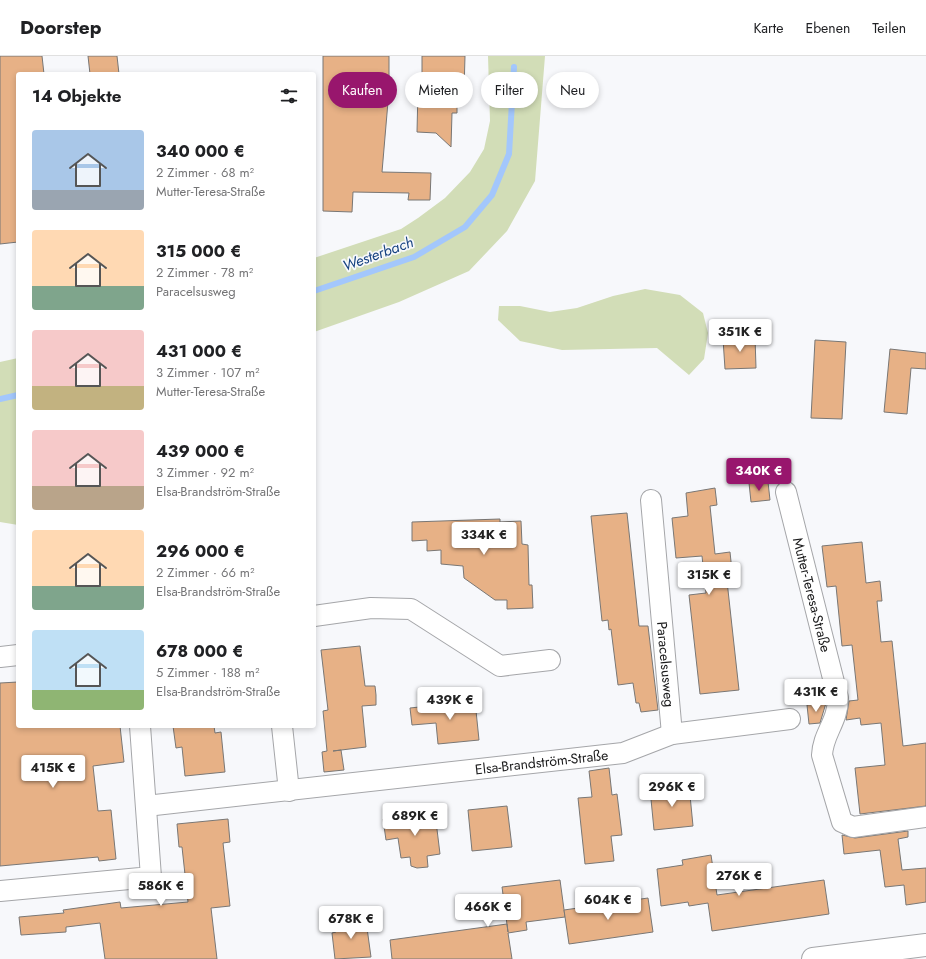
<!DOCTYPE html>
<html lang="de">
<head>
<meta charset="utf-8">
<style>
	:root { --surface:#fff; --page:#f6f6f6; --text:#202124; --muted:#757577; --line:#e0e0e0; --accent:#98166d }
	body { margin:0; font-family:Jost,sans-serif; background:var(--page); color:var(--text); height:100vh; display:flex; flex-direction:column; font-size:15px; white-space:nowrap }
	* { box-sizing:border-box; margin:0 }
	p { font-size:13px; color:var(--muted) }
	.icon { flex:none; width:22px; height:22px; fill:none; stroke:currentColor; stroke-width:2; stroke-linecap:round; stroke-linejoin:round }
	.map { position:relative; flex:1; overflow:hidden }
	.details { position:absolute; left:16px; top:16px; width:300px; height:656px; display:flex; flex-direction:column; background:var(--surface); border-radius:4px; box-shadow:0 2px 6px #0003 }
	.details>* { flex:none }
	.banner { position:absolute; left:328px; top:16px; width:380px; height:36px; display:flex; gap:8px }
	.price { position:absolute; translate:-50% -34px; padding:0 9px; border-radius:4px; background:#fff; color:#222; font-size:13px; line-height:26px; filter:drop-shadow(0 1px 2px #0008) }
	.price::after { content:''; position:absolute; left:50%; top:24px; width:12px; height:9px; margin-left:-6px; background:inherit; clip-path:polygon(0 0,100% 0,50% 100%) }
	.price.on { background:var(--accent); color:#fff }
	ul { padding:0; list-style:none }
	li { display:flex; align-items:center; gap:12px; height:100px; padding:0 16px }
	li span { display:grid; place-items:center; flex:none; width:112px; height:80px; border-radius:4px; color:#555 }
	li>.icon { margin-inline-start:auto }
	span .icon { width:48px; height:48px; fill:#fffc; stroke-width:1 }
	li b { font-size:17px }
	h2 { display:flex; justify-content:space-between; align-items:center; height:48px; padding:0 16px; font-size:17px }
	.pill { padding:0 14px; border-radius:18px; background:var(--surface); box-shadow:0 2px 6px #0003; font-size:14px; line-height:36px }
	.pill.on { background:var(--accent); color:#fff }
	header { display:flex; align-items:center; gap:24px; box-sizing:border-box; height:56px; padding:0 20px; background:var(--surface); border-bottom:1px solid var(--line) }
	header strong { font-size:19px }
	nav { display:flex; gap:22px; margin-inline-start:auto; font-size:14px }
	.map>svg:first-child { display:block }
	.green { fill:#d2ddb7 }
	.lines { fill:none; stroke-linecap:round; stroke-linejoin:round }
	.stream { stroke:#a3c7fc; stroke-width:6 }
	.building { fill:#e7b186; stroke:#797775 }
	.street-casing { stroke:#a5a6a9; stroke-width:22 }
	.secondary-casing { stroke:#a5a6a9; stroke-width:24 }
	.street { stroke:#fff; stroke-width:20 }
	.secondary { stroke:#fff; stroke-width:22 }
	.labels { text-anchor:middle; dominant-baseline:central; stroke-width:3.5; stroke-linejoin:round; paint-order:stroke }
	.street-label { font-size:14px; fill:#1b1b1c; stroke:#f7f8fb }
	.water-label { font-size:15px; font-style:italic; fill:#164280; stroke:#f7f8fb }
</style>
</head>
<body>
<header>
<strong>Doorstep</strong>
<nav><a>Karte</a><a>Ebenen</a><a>Teilen</a></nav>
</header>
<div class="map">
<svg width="926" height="903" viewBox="0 0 926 903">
	<rect width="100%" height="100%" fill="#f7f8fb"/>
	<g class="green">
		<path d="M488,0H545L535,125L507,175L469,215L399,246L314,276V202L401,173L418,162L445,142L470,116L484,93L490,65Z"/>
		<path d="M645,233L680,239L703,257L708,277L704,303L689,319L657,292L562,294L520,285L498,264L499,250H520L550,256L577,252L613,240Z"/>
		<path d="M18,302V469L0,466V306Z"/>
	</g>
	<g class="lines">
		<g class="stream">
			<path d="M314,235L414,201L465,171L492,139L509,98L514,11"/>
			<path d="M0,343L18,339"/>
		</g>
	</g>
	<g class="building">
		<path d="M0,0H42L44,18H18V186L0,188Z"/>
		<path d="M88,0H117L119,18H90Z"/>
		<path d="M323,0H389V34L382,116L431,117L430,144H408L409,137L353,136L352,156L323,155Z"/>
		<path d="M422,0H465L464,35H457V57H452L451,91L436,77L417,76L418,33H422Z"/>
		<path d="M755,281L756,312L725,313L723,283Z"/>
		<path d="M815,284L846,286L842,363L811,362Z"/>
		<path d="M890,293L926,297V313L911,312L907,358L884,356Z"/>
		<path d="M768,426L770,444L751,446L749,427Z"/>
		<path d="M715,432L717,449L710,450L715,498L730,496L732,515L726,516L739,634L700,638L689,539L706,537L702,500L676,502L672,462L688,460L686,437Z"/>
		<path d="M627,457L639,570H648L658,654L641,656L639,647H636L633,627L618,629L611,573L609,574L608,564L602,565L591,460Z"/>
		<path d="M500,463V466L521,465L522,488L528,489L529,529H532L533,552L507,553V544H495L464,522L463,510L441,508V494L427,495V484L412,485V466Z"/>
		<path d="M862,486L866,527L880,525L882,545H877L881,586L892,585L903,690L926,687V750L860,758L855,712L885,709L881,667L861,669L860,662L846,664L849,645L858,644L852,589L842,590L836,530L827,531L822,490Z"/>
		<path d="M360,590L365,630H375L376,639V649L362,650L366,691L333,695L341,694L344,714L324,716L322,696L327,695L323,655L328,654L321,594Z"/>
		<path d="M18,626V670H120L124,706L93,710L98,755L111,754L116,803L99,805L98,801L0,810V627Z"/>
		<path d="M475,645L479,684L438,688L436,667L412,669L410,652Z"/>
		<path d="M826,647L820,667L809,668L807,649Z"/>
		<path d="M173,670H214L215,677L221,676L225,716L185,720L182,691L176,692Z"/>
		<path d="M609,712L612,739L617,738L622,779L611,780L614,805L585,808L578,742L592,741L589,715Z"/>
		<path d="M689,729L693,770L654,774L650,733Z"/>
		<path d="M507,750L512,791L472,795L468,754Z"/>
		<path d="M435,757L440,798L427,800L428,811L417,812L411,810L410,801L401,802L398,782L386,784L383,763Z"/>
		<path d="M228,763L230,786L223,787L230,850L211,852L217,903H105L100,867L66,871V876L21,879L19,861L64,857L63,854L120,846L121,852L188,846L182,791H179L177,768Z"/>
		<path d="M908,775V781L898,783L902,814L926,812V846L906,849L904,829L885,831L880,794L844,798L842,779L855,782Z"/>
		<path d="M711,799L717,839L824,824L829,858L712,875L708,847L689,850L688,846L661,850L657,813L683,809L682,804Z"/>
		<path d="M560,824L565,861L526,866L527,874L508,877L512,903H392L390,884L507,868L508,876L502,831Z"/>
		<path d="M648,842L653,876L569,888L564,854Z"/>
		<path d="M354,864V867L364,865L365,872H367L371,901L335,903L332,877L336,876L335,866Z"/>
	</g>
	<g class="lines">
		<g class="street-casing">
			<g id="street">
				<path id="s1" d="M786,436L838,642C838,666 823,677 822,699L842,766L853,771L926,761"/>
				<path id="s2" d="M651,444L672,678"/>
				<path d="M314,560L371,552L411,553L500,610L550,604"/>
				<path d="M0,601L18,599"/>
				<path d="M282,670L289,735"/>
				<path id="s3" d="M146,750L623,697L672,678L790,663"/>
				<path d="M0,835L151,821L140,670"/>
			</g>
		</g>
		<g class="secondary-casing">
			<path id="secondary" d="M813,903L926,889"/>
		</g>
		<use href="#street" class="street"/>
		<use href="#secondary" class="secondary"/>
	</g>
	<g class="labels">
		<g class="street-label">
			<text stroke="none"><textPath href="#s1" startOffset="106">Mutter-Teresa-Straße</textPath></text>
			<text stroke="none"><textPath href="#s2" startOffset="165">Paracelsusweg</textPath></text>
			<text stroke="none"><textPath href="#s3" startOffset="398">Elsa-Brandström-Straße</textPath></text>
		</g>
		<g class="water-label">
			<text transform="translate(378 198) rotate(-20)">Westerbach</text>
		</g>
	</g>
</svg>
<b class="price" style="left:740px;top:297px">351K €</b>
<b class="price on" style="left:759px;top:436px">340K €</b>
<b class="price" style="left:484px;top:500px">334K €</b>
<b class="price" style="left:709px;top:540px">315K €</b>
<b class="price" style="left:816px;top:657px">431K €</b>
<b class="price" style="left:450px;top:665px">439K €</b>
<b class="price" style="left:53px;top:733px">415K €</b>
<b class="price" style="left:672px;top:752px">296K €</b>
<b class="price" style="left:415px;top:781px">689K €</b>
<b class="price" style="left:739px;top:841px">276K €</b>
<b class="price" style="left:161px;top:851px">586K €</b>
<b class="price" style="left:608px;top:865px">604K €</b>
<b class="price" style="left:488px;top:872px">466K €</b>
<b class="price" style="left:351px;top:884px">678K €</b>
<div class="banner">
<a class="pill on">Kaufen</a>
<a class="pill">Mieten</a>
<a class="pill">Filter</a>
<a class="pill">Neu</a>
</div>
<section class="details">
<h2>14 Objekte<svg class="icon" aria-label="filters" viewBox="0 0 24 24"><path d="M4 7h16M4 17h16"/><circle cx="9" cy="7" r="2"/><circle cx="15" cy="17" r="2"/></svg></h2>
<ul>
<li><span style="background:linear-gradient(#a9c7e8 75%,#9aa5b1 0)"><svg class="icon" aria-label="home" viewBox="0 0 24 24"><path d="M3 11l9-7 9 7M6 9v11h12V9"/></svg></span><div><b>340 000 €</b><p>2 Zimmer · 68 m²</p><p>Mutter-Teresa-Straße</p></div></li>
<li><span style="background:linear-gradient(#ffd9b3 70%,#7fa58c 0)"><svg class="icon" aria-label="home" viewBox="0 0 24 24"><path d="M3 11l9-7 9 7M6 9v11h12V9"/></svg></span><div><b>315 000 €</b><p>2 Zimmer · 78 m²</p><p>Paracelsusweg</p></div></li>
<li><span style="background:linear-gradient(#f6c9c9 70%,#c2b280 0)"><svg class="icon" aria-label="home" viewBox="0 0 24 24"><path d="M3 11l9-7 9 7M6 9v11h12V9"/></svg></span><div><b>431 000 €</b><p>3 Zimmer · 107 m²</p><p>Mutter-Teresa-Straße</p></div></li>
<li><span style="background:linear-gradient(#f6c9c9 70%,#b9a48a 0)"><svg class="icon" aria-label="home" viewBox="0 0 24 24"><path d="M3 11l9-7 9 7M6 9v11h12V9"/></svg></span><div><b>439 000 €</b><p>3 Zimmer · 92 m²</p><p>Elsa-Brandström-Straße</p></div></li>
<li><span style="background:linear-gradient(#ffd9b3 70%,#7fa58c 0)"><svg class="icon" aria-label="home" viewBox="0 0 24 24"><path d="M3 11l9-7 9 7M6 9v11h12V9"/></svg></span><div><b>296 000 €</b><p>2 Zimmer · 66 m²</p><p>Elsa-Brandström-Straße</p></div></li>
<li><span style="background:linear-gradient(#bfe0f5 75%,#8fb573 0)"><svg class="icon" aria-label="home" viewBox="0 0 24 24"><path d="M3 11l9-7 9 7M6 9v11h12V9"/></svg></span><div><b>678 000 €</b><p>5 Zimmer · 188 m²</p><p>Elsa-Brandström-Straße</p></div></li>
</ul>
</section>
</div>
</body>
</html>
